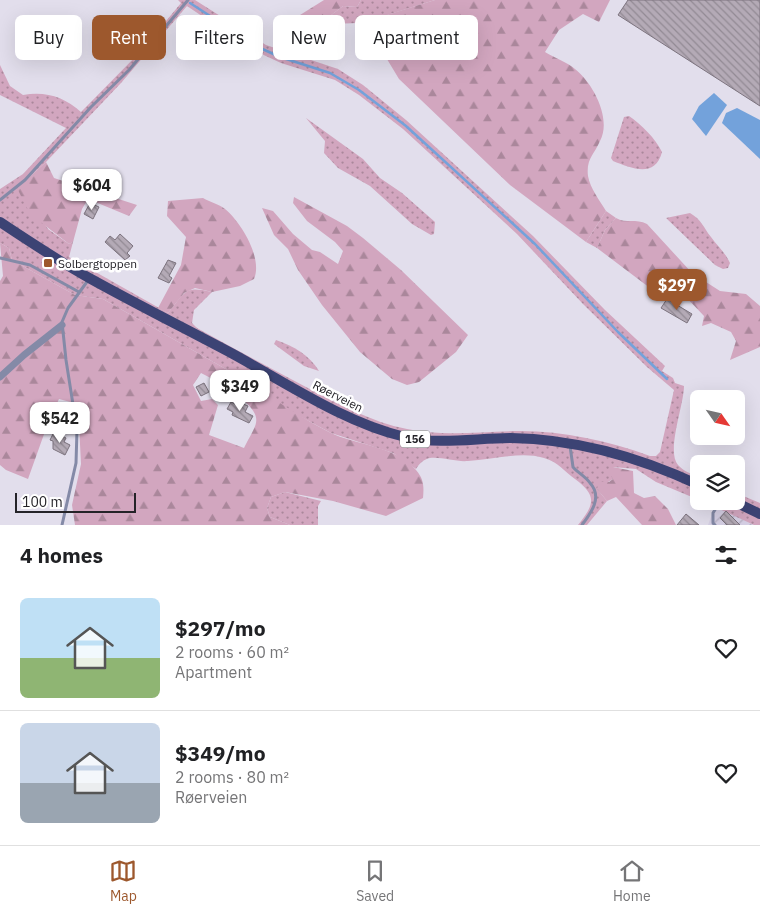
<!DOCTYPE html>
<html lang="en">
<head>
<meta charset="utf-8">
<style>
	:root { --surface:#fff; --page:#f6f6f6; --text:#202124; --muted:#757577; --line:#e0e0e0; --accent:#9d582d }
	body { margin:0; font-family:"IBM Plex Sans",sans-serif; background:var(--page); color:var(--text); height:100vh; display:flex; flex-direction:column; font-size:19px; white-space:nowrap }
	* { box-sizing:border-box; margin:0 }
	p { font-size:16px; color:var(--muted) }
	.icon { flex:none; width:28px; height:28px; fill:none; stroke:currentColor; stroke-width:2; stroke-linecap:round; stroke-linejoin:round }
	.map { position:relative; height:525px; overflow:hidden }
	.drawer { display:flex; flex-direction:column; background:var(--surface); flex:1 }
	.drawer>* { flex:none }
	.banner { position:absolute; left:15px; top:15px; width:500px; height:45px; display:flex; gap:10px }
	.needle { width:32px; rotate:124deg }
	.fabs { position:absolute; left:690px; top:390px; display:grid; gap:10px }
	.fabs a { display:grid; place-items:center; width:55px; height:55px; border-radius:8px; background:var(--surface); box-shadow:0 5px 20px #0002; font-size:25px }
	.scale { position:absolute; left:15px; bottom:12px; width:121px; box-sizing:border-box; padding-left:5px; border:2px solid #242328; border-top:0; font-size:14px; line-height:18px; white-space:nowrap; color:#242328; -webkit-text-stroke:4px #fff; paint-order:stroke }
	.price { position:absolute; translate:-50% -42px; padding:0 11px; border-radius:10px; background:#fff; color:#222; font-size:16px; line-height:32px; filter:drop-shadow(0 1px 2px #0008) }
	.price::after { content:''; position:absolute; left:50%; top:30px; width:15px; height:11px; margin-left:-8px; background:inherit; clip-path:polygon(0 0,100% 0,50% 100%) }
	.price.selected { background:var(--accent); color:#fff }
	ul { padding:0; list-style:none }
	li { display:flex; align-items:center; gap:15px; height:125px; padding:0 20px }
	li+li { border-top:1px solid var(--line) }
	li span { display:grid; place-items:center; flex:none; width:140px; height:100px; border-radius:8px; color:#555 }
	li>.icon { margin-inline-start:auto }
	span .icon { width:60px; height:60px; fill:#fffc; stroke-width:1 }
	li b { font-size:21px }
	h2 { display:flex; justify-content:space-between; align-items:center; height:60px; padding:0 20px; font-size:21px }
	.chip { padding:0 18px; border-radius:8px; background:var(--surface); box-shadow:0 5px 20px #0002; font-size:18px; line-height:45px }
	.chip.selected { background:var(--accent); color:#fff }
	.tab-bar { display:flex; justify-content:space-around; align-items:center; height:70px; border-top:1px solid var(--line); background:var(--surface); font-size:14px; color:var(--muted) }
	.tab-bar a { display:grid; justify-items:center; gap:2px }
	.tab-bar .selected { color:var(--accent) }
	.map>svg:first-child { display:block }
	.industrial { fill:url(#industrial-furrows) }
	.grass { fill:url(#grass-dots); fill-rule:evenodd }
	.forest { fill:url(#forest-firs) }
	.water { fill:#73a2db }
	.lines { fill:none; stroke-linecap:round; stroke-linejoin:round }
	.stream { stroke:#73a2db; stroke-width:2.5 }
	.building { fill:url(#building-back-hatch); stroke:#7c737e }
	.service { stroke:#848aa7; stroke-width:3 }
	.minor { stroke:#848aa7; stroke-width:7 }
	.primary { stroke:#3c4374; stroke-width:10 }
	.poi-dot { fill:#9d582d; stroke:#fff; stroke-width:2 }
	.labels { text-anchor:middle; dominant-baseline:central; stroke-width:5; stroke-linejoin:round; paint-order:stroke }
	.shield { fill:#fff; stroke:#666568; stroke-width:1 }
	.shield-label { font-size:11px; font-weight:bold; fill:#242328 }
	.poi-label { font-size:12px; fill:#242328; stroke:#fff; text-anchor:start }
	.street-label { font-size:12px; fill:#242328; stroke:#fff }
</style>
</head>
<body>
<div class="map">
<svg width="760" height="525" viewBox="0 0 760 525">
	<defs>
		<pattern id="industrial-furrows" width="10" height="10" patternUnits="userSpaceOnUse" patternTransform="scale(1.25)"><rect width="10" height="10" fill="#d6d0e5"/><path d="M-1 1l2-2M0 10L10 0M9 11l2-2" fill="none" stroke="#b8b2c4"/></pattern>
		<pattern id="grass-dots" width="8" height="8" patternUnits="userSpaceOnUse" patternTransform="scale(1.25)"><rect width="8" height="8" fill="#d2a6bf"/><path d="M2 2h.1M6 6h.1" fill="none" stroke="#aa879b" stroke-width="1.8" stroke-linecap="round"/></pattern>
		<pattern id="forest-firs" width="22" height="20" patternUnits="userSpaceOnUse" patternTransform="scale(1.25)"><rect width="22" height="20" fill="#d2a6bf"/><path d="M5 1l3.5 6h-7zM16 11l3.5 6h-7z" fill="#aa879b"/></pattern>
		<pattern id="building-back-hatch" width="6" height="6" patternUnits="userSpaceOnUse" patternTransform="scale(1.25)"><rect width="6" height="6" fill="#b4aab6"/><path d="M-1 5l2 2M0 0l6 6M5-1l2 2" fill="none" stroke="#928a94"/></pattern>
	</defs>
	<rect width="100%" height="100%" fill="#e2deec"/>
	<path class="industrial" d="M715,506L726,511L754,525H708Z"/>
	<g class="grass">
		<path d="M178,0H195L266,45L338,69L363,85L406,120L533,236L605,310L665,366L662,371L673,378L675,383L684,386C684,405 666,451 678,465C683,471 692,474 699,477V500L656,482L636,469L613,467V479L597,489L607,501L587,525H578C594,505 598,496 575,479C564,471 558,462 544,458C520,451 493,460 468,461C456,462 443,457 430,458C424,459 419,464 416,469L393,453L331,433L290,411L238,376L103,299L75,295L12,260L9,248L0,243V189L23,174L66,128L0,95V65L10,86L23,95C46,91 64,97 81,112L142,50L181,3ZM187,6L251,49L281,63L335,80L359,95L403,129L517,234L583,304L647,367L674,390L660,452L656,456H650C609,441 564,431 520,431C483,431 445,437 407,429C371,422 339,404 306,387C270,368 233,348 197,328L192,323L194,310L212,292C183,285 185,293 168,313L69,257L73,242L69,244L48,229L18,187L46,162L121,83Z"/>
		<path d="M361,0H435L368,21L367,26L358,23L307,25L305,22L330,16L343,6L357,7Z"/>
		<path d="M629,116C642,125 655,138 662,152C655,179 631,168 613,161L611,158L624,117Z"/>
		<path d="M306,118L363,159L380,178L402,193L435,222L434,234L431,235L412,224L370,186L338,168L324,153L325,141Z"/>
		<path d="M606,211L616,218L605,230L597,248L586,242Z"/>
		<path d="M690,213C702,220 703,227 711,237C718,247 725,252 730,263L728,268L723,269L715,265L666,218Z"/>
		<path d="M276,340C294,346 309,355 319,371L304,366L274,344Z"/>
		<path d="M285,492L321,501L318,506V525H290L270,517L267,508L271,497Z"/>
		<path d="M736,493L760,503V525H754L702,501H736Z"/>
	</g>
	<g class="forest">
		<path d="M324,0H361L357,7L343,6L330,16L305,22L300,15Z"/>
		<path d="M435,0H610L599,22L583,14L559,30L545,52C555,58 567,62 575,69C593,83 612,119 600,141C594,155 586,159 588,176C590,188 600,201 606,211L586,242L510,185L399,79L367,26V21Z"/>
		<path d="M46,162L54,178L137,205L129,216L88,199L82,209L73,242L69,244L30,214L17,188Z"/>
		<path d="M294,197L347,226L363,238L401,270L468,335L456,352L419,382L407,385L392,379L360,352L322,305L298,270L288,249L274,235L262,208L273,211L293,234L312,250L320,252L338,264L343,251L335,242L307,221L293,203Z"/>
		<path d="M203,198C210,202 219,204 225,209C241,222 263,258 254,279L240,286L212,292L195,288L184,293L168,313L158,308L181,265L186,237L167,216L168,201Z"/>
		<path d="M616,218C626,224 636,218 647,224L692,273L720,291L746,294L760,306V347L730,360L736,341L731,332L711,323L702,326L704,316L683,294L673,288H650L597,248L605,230Z"/>
		<path d="M0,243L9,248L12,260L75,295L103,299L238,376L228,387L201,373L193,385L201,401L212,399L218,405L209,435L244,448C257,422 265,419 240,397L250,385C277,400 301,418 329,432C357,446 395,445 416,470C424,479 424,487 423,498L386,516L333,501L285,492L271,497L267,508L270,517L290,525H75L72,505L81,464L78,404L59,399L48,423L28,479L6,470L0,465V281L3,276Z"/>
		<path d="M613,467L633,471L634,493L644,498L655,496L668,509L676,525H642L616,497L607,501L597,489L599,482H609L613,479L609,473Z"/>
	</g>
	<g class="water">
		<path d="M714,93L727,105L706,136L692,119L699,106Z"/>
		<path d="M737,108L760,120V159L722,123L726,113Z"/>
	</g>
	<g class="lines">
		<path class="stream" d="M190,3L258,47L280,57L330,73L359,90L406,126L535,244L618,332L667,379"/>
	</g>
	<g class="building">
		<path d="M628,0H760V106L618,15Z"/>
		<path d="M90,203L99,207L93,219L84,214Z"/>
		<path d="M120,234L133,246L127,253L130,256L125,260L105,242L110,236L115,240Z"/>
		<path d="M168,260L176,263L169,276L172,278L169,283L158,278Z"/>
		<path d="M667,299L692,314L687,323L661,308Z"/>
		<path d="M204,383L209,392L201,396L196,387Z"/>
		<path d="M231,402L237,405L238,402L248,406L245,412L253,416L249,423L232,415L233,412L227,409Z"/>
		<path d="M54,432L66,438L64,442L70,445L65,455L53,449V441L50,440Z"/>
		<path d="M726,511L740,525H727L720,518Z"/>
		<path d="M686,514L699,525H677Z"/>
	</g>
	<g class="lines">
		<g class="service">
			<path d="M0,200L25,180L91,107L129,70L188,0"/>
			<path d="M0,258L30,265L79,292"/>
			<path d="M570,446L573,467C578,473 585,476 590,483C603,497 591,513 582,525"/>
			<path d="M62,525L76,463L77,430L66,360L62,322L68,308L89,279"/>
			<path d="M715,525L713,523V513L719,503"/>
		</g>
		<path class="minor" d="M0,377L24,355L62,325"/>
		<g class="primary">
			<path d="M0,222C30,242 60,262 91,279C138,305 186,329 233,354C286,383 345,423 405,437C440,445 476,438 511,438C578,439 639,457 699,485"/>
			<path d="M733,501L760,514"/>
		</g>
	</g>
	<rect class="poi-dot" x="43" y="258" width="10" height="10" rx="2.5"/>
	<g class="labels">
		<rect class="shield" x="400" y="430.5" width="30" height="17" rx="4"/>
		<g class="shield-label">
			<text x="415" y="439">156</text>
		</g>
		<g class="poi-label">
			<text x="58" y="263">Solbergtoppen</text>
		</g>
		<g class="street-label">
			<text transform="translate(338 396) rotate(27)">Røerveien</text>
		</g>
	</g>
</svg>
<div class="fabs">
<a><svg class="needle" viewBox="-14 -14 28 28"><path d="M0-13l5 13h-10z" fill="#e53935"/><path d="M0 13l5-13h-10z" fill="#757577"/></svg></a>
<a><svg class="icon" aria-label="layers" viewBox="0 0 24 24"><path d="M12 4l9 5-9 5-9-5zM3 14l9 5 9-5"/></svg></a>
</div>
<div class="scale">100 m</div>
<b class="price" style="left:92px;top:211px">$604</b>
<b class="price selected" style="left:677px;top:311px">$297</b>
<b class="price" style="left:240px;top:412px">$349</b>
<b class="price" style="left:60px;top:444px">$542</b>
<div class="banner">
<a class="chip">Buy</a>
<a class="chip selected">Rent</a>
<a class="chip">Filters</a>
<a class="chip">New</a>
<a class="chip">Apartment</a>
</div>
</div>
<section class="drawer">
<h2>4 homes<svg class="icon" aria-label="filters" viewBox="0 0 24 24"><path d="M4 7h16M4 17h16"/><circle cx="9" cy="7" r="2"/><circle cx="15" cy="17" r="2"/></svg></h2>
<ul>
<li><span style="background:linear-gradient(#bfe0f5 60%,#8fb573 0)"><svg class="icon" aria-label="home" viewBox="0 0 24 24"><path d="M3 11l9-7 9 7M6 9v11h12V9"/></svg></span><div><b>$297/mo</b><p>2 rooms · 60 m²</p><p>Apartment</p></div><svg class="icon" aria-label="heart" viewBox="0 0 24 24"><path d="M12 20l-8-8c-3-5 5-10 8-4 3-6 11-1 8 4z"/></svg></li>
<li><span style="background:linear-gradient(#c9d6e8 60%,#9aa5b1 0)"><svg class="icon" aria-label="home" viewBox="0 0 24 24"><path d="M3 11l9-7 9 7M6 9v11h12V9"/></svg></span><div><b>$349/mo</b><p>2 rooms · 80 m²</p><p>Røerveien</p></div><svg class="icon" aria-label="heart" viewBox="0 0 24 24"><path d="M12 20l-8-8c-3-5 5-10 8-4 3-6 11-1 8 4z"/></svg></li>
</ul>
</section>
<nav class="tab-bar">
<a class="selected"><svg class="icon" aria-label="map" viewBox="0 0 24 24"><path d="M3 6l6-2 6 2 6-2v14l-6 2-6-2-6 2zM9 4v14M15 6v14"/></svg>Map</a>
<a><svg class="icon" aria-label="saved" viewBox="0 0 24 24"><path d="M7 4h10v16l-5-4-5 4z"/></svg>Saved</a>
<a><svg class="icon" aria-label="home" viewBox="0 0 24 24"><path d="M3 11l9-7 9 7M6 9v11h12V9"/></svg>Home</a>
</nav>
</body>
</html>
